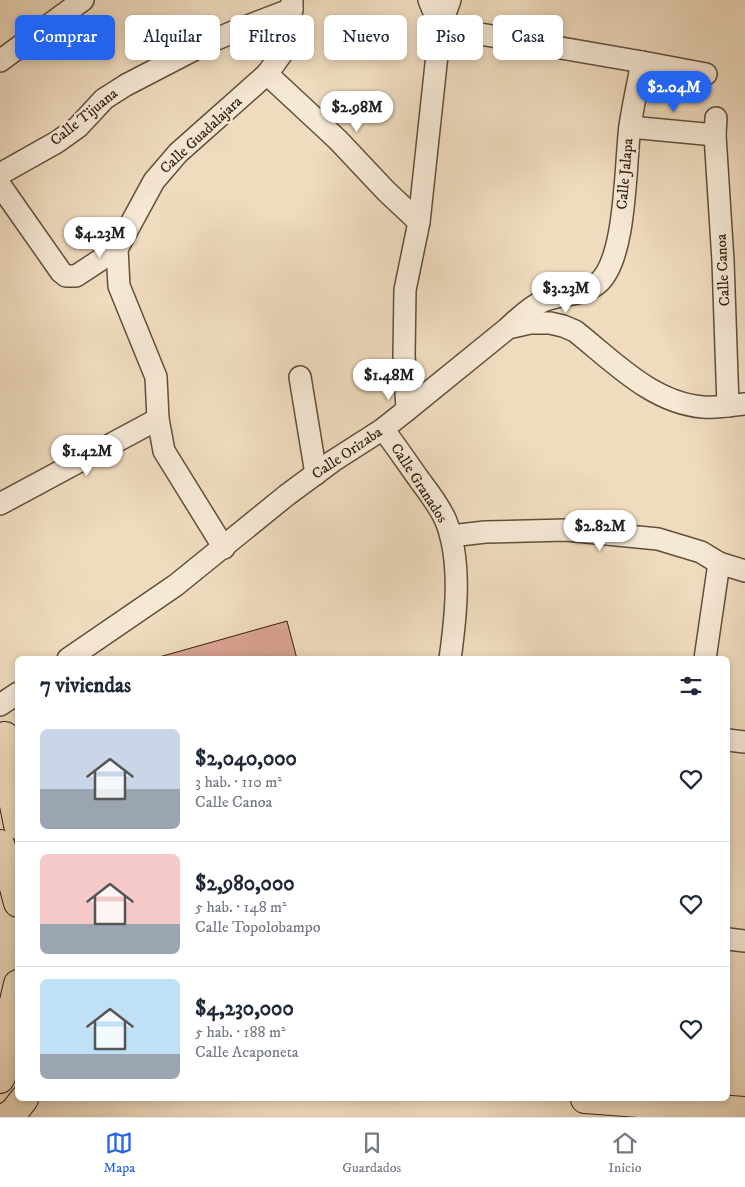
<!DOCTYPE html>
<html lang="es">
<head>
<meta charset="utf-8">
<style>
	:root { --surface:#fff; --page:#f6f6f7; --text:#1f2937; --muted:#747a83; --line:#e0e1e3; --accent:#2563eb }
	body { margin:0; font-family:"IM FELL DW Pica",serif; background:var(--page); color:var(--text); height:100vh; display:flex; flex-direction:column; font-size:19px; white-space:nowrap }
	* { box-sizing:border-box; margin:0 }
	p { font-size:16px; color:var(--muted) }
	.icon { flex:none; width:28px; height:28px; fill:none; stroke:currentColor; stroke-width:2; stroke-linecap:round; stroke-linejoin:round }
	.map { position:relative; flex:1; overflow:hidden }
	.side { position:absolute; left:15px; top:656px; width:715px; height:445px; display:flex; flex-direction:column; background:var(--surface); border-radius:8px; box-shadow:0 2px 8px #0003 }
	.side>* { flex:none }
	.guide { position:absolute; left:15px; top:15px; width:715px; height:45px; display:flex; gap:10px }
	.price { position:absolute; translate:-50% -42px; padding:0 11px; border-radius:18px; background:#fff; color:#222; font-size:16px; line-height:32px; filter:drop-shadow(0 1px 2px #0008) }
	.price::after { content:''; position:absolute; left:50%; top:30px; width:15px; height:11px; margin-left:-8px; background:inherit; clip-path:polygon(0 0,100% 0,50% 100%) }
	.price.current { background:var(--accent); color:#fff }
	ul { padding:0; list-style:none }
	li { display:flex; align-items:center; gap:15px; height:125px; padding:0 25px }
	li+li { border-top:1px solid var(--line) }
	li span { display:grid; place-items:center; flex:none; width:140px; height:100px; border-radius:8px; color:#555 }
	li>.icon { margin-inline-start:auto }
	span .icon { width:60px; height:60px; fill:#fffc; stroke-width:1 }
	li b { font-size:21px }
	h2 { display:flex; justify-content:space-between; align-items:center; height:60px; padding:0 25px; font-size:21px }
	.chip { padding:0 18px; border-radius:8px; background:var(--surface); box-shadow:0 2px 8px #0003; font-size:18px; line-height:45px }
	.chip.current { background:var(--accent); color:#fff }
	.menu { display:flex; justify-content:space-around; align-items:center; height:70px; border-top:1px solid var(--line); background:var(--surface); font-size:14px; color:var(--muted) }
	.menu a { display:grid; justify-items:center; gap:2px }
	.menu .current { color:var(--accent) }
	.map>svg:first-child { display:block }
	.building { fill:#d9a393; stroke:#31210e }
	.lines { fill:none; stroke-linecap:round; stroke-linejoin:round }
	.minor-casing { stroke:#60503a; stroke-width:24 }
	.major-casing { stroke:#31210e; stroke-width:30 }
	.highway-casing { stroke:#31210e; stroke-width:30 }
	.minor { stroke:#f5e8d5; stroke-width:21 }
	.major { stroke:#efdbbe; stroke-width:28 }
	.highway { stroke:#efdbbe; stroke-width:28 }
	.labels { text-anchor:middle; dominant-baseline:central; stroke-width:5; stroke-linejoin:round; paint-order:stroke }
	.street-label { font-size:15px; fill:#31210e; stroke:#f5e8d5 }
</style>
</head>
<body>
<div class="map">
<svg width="745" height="1117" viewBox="0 0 745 1117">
	<rect width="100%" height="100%" fill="#efdbbe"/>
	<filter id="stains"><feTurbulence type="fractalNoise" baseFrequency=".004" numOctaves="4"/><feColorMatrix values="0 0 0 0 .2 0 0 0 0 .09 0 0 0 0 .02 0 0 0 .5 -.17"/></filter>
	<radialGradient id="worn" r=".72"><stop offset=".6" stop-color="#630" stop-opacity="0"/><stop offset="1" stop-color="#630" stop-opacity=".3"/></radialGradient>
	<path class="building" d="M287,621L297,659H152Z"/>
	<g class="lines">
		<g class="minor-casing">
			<g id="minor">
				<path d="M429,0L440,27L642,62C638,84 633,105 630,126C625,163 627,261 597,284C582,296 560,294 543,301C530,307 520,317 510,326"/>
				<path d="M0,61L83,0"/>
				<path d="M642,62L706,74"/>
				<path d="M267,74L338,140L386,191L419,222"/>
				<path d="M716,118L715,135L723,261L728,406"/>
				<path d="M630,127L715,135"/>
				<path d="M0,174L57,142L78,127L104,99L126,85L205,44L240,29L292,9"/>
				<path d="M0,185L61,272L66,276H76L117,249"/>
				<path d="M300,377L316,474"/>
				<path d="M407,410L404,355L405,290L419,222L440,27L450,0"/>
				<path d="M383,429C396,446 408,464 421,482C430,494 440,507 446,521C462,562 456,616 450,659"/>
				<path d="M0,504L158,419"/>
				<path d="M451,536L485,532L566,530L658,539L701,552L719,563L745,571"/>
				<path d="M224,548L164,451L158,419L156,377L119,286L117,249L154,181L178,153L267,74L283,52L292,9V0"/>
				<path d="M68,659L176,585L287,495L333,461L383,429L407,410L508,328L530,323H550L563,326L575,331C613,361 652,403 703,407C716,408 731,406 745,404"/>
				<path d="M705,659L719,563"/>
				<path d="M0,705L18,693"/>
				<path d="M728,740L745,742"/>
				<path d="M728,939L745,941"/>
			</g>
		</g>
		<g class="major-casing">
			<g id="major">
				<path d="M585,1099L745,1111"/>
				<path d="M6,1117L14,1112L24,1099"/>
			</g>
		</g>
		<g class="highway-casing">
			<g id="highway">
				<path d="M5,736L12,795L18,825"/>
				<path d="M0,844L10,873L18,903"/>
				<path d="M0,1049L10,1018L18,984"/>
				<path d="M0,1079L18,1042"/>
			</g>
		</g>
		<use href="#minor" class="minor"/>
		<use href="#major" class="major"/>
		<use href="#highway" class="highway"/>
	</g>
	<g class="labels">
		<g class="street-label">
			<text transform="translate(84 117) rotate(-39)">Calle Tijuana</text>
			<text transform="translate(201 135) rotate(-43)">Calle Guadalajara</text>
			<text transform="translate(625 174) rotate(-85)">Calle Jalapa</text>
			<text transform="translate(723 270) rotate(-93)">Calle Canoa</text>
			<text transform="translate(347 453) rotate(-34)">Calle Orizaba</text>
			<text transform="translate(419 483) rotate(57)">Calle Granados</text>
		</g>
	</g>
	<rect width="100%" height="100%" filter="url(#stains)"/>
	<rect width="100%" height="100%" fill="url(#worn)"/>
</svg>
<b class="price current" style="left:674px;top:113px">$2.04M</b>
<b class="price" style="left:357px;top:133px">$2.98M</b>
<b class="price" style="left:100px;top:259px">$4.23M</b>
<b class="price" style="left:566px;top:314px">$3.23M</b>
<b class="price" style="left:389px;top:401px">$1.48M</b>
<b class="price" style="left:87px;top:477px">$1.42M</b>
<b class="price" style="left:600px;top:552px">$2.82M</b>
<div class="guide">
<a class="chip current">Comprar</a>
<a class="chip">Alquilar</a>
<a class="chip">Filtros</a>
<a class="chip">Nuevo</a>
<a class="chip">Piso</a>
<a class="chip">Casa</a>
</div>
<section class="side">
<h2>7 viviendas<svg class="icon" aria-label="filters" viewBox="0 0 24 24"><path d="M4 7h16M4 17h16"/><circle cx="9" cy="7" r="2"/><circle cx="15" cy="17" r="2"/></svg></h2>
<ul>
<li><span style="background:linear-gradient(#c9d6e8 60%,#9aa5b1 0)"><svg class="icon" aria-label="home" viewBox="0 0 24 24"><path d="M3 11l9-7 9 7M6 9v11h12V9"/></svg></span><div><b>$2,040,000</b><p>3 hab. · 110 m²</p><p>Calle Canoa</p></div><svg class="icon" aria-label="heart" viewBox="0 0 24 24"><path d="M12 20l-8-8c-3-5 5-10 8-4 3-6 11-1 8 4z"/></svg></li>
<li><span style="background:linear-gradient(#f6c9c9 70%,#9aa5b1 0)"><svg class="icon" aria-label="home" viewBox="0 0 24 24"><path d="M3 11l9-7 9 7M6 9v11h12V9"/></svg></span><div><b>$2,980,000</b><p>5 hab. · 148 m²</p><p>Calle Topolobampo</p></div><svg class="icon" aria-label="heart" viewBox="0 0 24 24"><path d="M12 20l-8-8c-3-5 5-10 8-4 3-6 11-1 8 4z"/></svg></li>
<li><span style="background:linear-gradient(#bfe0f5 75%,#9aa5b1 0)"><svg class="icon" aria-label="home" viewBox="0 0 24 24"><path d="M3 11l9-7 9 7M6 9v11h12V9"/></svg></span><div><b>$4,230,000</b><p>5 hab. · 188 m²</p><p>Calle Acaponeta</p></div><svg class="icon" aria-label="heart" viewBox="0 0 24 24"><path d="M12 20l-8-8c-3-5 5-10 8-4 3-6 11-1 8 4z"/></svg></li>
</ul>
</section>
</div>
<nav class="menu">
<a class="current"><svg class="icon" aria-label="map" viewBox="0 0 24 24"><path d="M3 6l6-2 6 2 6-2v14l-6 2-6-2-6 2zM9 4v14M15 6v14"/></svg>Mapa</a>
<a><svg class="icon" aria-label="saved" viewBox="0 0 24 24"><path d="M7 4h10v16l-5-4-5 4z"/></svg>Guardados</a>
<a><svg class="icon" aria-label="home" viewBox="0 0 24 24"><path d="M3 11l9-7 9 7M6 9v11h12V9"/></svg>Inicio</a>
</nav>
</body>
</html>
